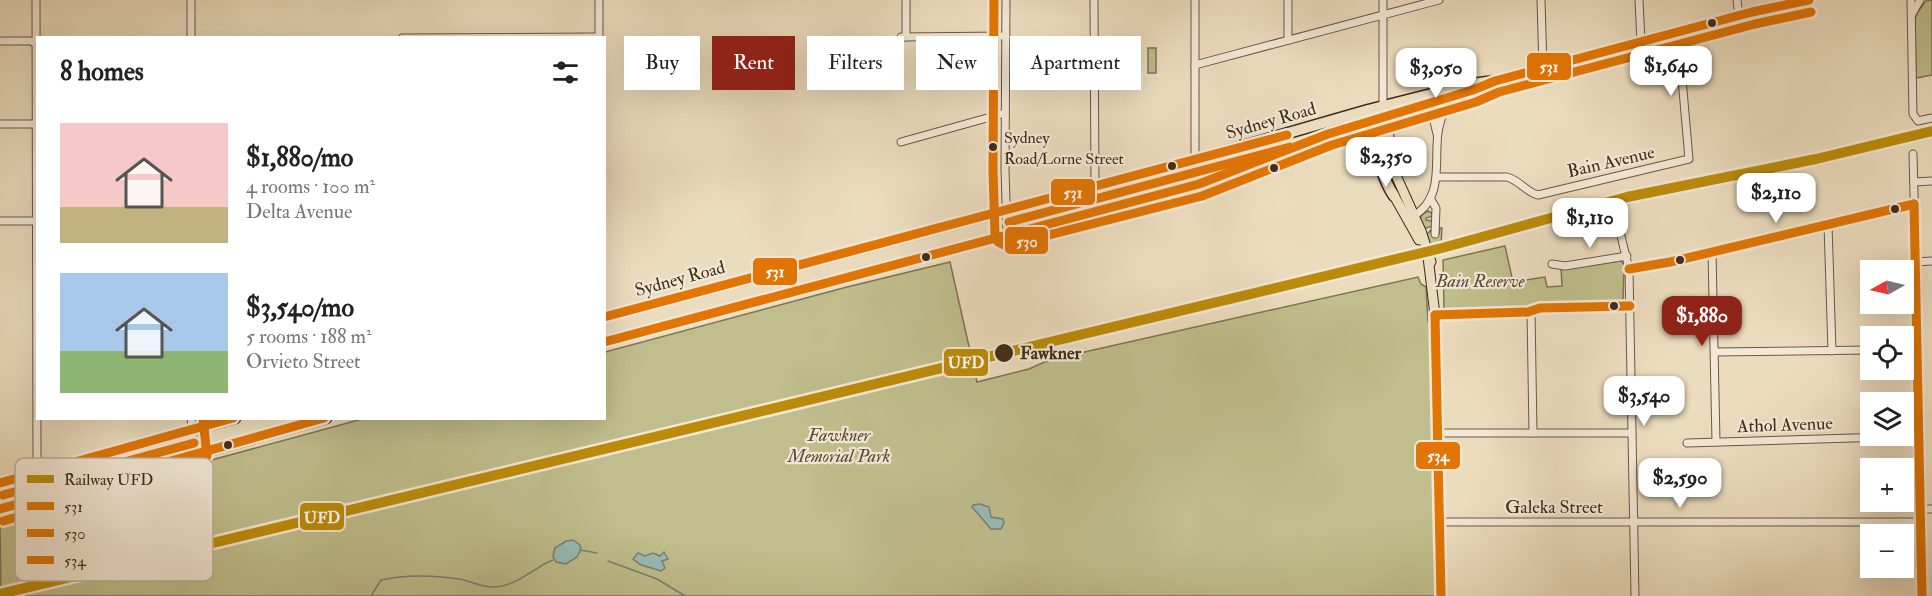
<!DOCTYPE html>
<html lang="en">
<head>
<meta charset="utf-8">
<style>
	:root { --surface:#fff; --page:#f2f2f2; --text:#222; --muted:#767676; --accent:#8f2418 }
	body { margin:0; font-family:"IM FELL Double Pica",serif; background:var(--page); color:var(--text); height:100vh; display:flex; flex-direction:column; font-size:22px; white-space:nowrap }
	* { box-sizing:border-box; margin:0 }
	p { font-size:20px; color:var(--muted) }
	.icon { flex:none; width:33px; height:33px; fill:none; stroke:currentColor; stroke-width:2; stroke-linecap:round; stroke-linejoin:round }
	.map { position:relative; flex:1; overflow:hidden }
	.drawer { position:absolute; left:36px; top:36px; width:570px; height:384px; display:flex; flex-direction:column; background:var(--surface); border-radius:0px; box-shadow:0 6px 24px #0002 }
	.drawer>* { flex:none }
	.hud { position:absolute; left:624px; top:36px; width:570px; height:54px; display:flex; gap:12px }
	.needle { width:39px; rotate:262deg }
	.controls { position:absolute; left:1860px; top:260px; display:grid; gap:12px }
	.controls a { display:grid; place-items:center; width:54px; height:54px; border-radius:0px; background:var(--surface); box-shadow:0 6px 24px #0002; font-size:30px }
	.price { position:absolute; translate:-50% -51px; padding:0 14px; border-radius:12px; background:#fff; color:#222; font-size:20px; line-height:39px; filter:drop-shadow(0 2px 3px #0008) }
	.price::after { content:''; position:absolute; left:50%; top:36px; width:18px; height:14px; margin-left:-9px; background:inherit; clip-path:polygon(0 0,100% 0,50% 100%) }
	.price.selected { background:var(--accent); color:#fff }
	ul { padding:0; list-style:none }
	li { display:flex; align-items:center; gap:18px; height:150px; padding:0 24px }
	li span { display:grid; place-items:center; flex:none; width:168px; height:120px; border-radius:0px; color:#555 }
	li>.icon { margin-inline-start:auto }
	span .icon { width:72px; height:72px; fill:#fffc; stroke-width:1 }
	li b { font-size:26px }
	h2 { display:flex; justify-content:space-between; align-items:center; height:72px; padding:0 24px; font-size:26px }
	.tag { padding:0 21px; border-radius:0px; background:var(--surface); box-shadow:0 6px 24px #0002; font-size:21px; line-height:54px }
	.tag.selected { background:var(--accent); color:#fff }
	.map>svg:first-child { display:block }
	.green { fill:#bfbe8c; stroke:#807454; stroke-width:1.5 }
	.water { fill:#99bbb4; stroke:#768177; stroke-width:1.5 }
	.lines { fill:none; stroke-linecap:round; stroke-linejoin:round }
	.stream { stroke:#768177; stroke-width:1.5 }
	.minor-casing { stroke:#6c5744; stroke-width:9 }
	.major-casing { stroke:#412b1b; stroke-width:11 }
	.highway-casing { stroke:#412b1b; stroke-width:13 }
	.minor { stroke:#f3e8d5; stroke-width:7 }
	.major { stroke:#ecdcbe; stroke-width:9 }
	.highway { stroke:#ecdcbe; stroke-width:10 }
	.bus-1-casing { stroke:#f3e8d5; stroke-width:14 }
	.bus-2-casing { stroke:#f3e8d5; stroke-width:14 }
	.bus-3-casing { stroke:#f3e8d5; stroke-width:14 }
	.bus-1 { stroke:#e27504; stroke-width:9 }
	.bus-2 { stroke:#e27504; stroke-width:9 }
	.bus-3 { stroke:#e27504; stroke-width:9 }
	.rail-1-casing { stroke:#f3e8d5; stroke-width:15 }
	.rail-1 { stroke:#bc8b09; stroke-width:10 }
	.bus-dot { fill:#412b1b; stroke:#f3e8d5; stroke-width:2 }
	.labels { text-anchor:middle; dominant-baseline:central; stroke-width:4.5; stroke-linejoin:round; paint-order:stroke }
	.bus-label { font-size:16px; fill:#412b1b; stroke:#f3e8d5; text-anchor:start }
	.street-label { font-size:18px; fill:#412b1b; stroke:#f3e8d5 }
	.park-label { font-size:18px; font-style:italic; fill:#5a4832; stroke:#f3e8d5 }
	.stop-label { font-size:18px; font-weight:bold; fill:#412b1b; stroke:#f3e8d5; text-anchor:start }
	.key { fill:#f3e8d5; stroke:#beaf9d; stroke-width:1.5 }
	.key-label { font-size:16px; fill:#412b1b }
	.line-badge { stroke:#f3e8d5; stroke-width:2 }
	.badge-label { font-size:16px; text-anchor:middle; font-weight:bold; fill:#fff }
</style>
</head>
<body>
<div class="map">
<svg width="1932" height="596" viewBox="0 0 1932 596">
	<rect width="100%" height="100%" fill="#ecdcbe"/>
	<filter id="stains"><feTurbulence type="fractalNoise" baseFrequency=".00333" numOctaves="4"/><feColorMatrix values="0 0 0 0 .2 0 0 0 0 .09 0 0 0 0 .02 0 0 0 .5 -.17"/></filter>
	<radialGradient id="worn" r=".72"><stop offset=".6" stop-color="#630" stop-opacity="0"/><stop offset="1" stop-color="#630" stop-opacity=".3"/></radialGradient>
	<g class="green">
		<path d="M1932,0V75L1916,78L1915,20L1917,13L1926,1Z"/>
		<rect x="1148" y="48" width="8" height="25"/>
		<path d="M1428,211L1433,214V216L1426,218V220L1433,221V226L1423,229L1419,220L1422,215Z"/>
		<path d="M1440,228H1442L1441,245L1434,247L1433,244H1430L1427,234L1431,230L1432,235L1437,236L1439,234Z"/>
		<path d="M1505,246L1513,282L1545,277L1547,287L1562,286L1561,268L1619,259L1624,264L1623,303L1548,305L1541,303L1527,308L1444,310L1443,260Z"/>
		<path d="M950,262L977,382L1029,369L1049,360L1418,277L1421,284L1426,287L1428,322L1431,325L1435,596H1L0,524L6,516L362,419L604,418L605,352L847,287Z"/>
	</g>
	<g class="water">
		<path d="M980,504L989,507L991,517L1003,519L1004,523L1001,529H991L972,507L973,505Z"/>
		<path d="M573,540L580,545L581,549L577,557L566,564L556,562L553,556L555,548L566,541Z"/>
		<path d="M664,552L668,559L662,561L665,568L661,571L641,565L633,559L638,553L645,556L653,553L660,556Z"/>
	</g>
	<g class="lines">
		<g class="stream">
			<path d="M580,550L597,553"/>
			<path d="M608,561L657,579L685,596"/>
			<path d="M371,596L381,580C408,574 432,575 459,579C470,581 480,586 491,587C516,588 532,568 553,560"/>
		</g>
		<g class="minor-casing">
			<g id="minor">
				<path d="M36,0L37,458L40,472"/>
				<path d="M191,0V38"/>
				<path d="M599,0V38"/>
				<path d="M906,0V37"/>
				<path d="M1006,0L1005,170L1007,234"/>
				<path d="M1094,0L1095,186"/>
				<path d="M1195,0V160L1199,184"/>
				<path d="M1288,0V40"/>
				<path d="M1541,0L1543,68"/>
				<path d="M1639,0L1641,42"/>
				<path d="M1737,0L1739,16"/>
				<path d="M1911,0L1913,114L1918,121L1932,118"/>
				<path d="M1912,14L1920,0"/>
				<path d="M901,37L1006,36"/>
				<path d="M402,38L599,37"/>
				<path d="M0,41H31L38,45"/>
				<path d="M1195,65L1439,0"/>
				<path d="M1427,103L1431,109L1437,134"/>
				<path d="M1383,107V0"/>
				<path d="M0,124H33L38,126"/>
				<path d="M901,142L1005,113"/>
				<path d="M1913,154L1920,436L1922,596"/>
				<path d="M1437,177H1507C1519,180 1526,192 1538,195L1689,159L1678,33"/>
				<path d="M1914,182L1932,181"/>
				<path d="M1430,198L1436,208L1435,234"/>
				<path d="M1412,217C1440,201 1436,173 1437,146C1437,133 1440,120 1445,109L1463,96"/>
				<path d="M0,221H36"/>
				<path d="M1828,224L1832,351"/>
				<path d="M1620,232L1629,269L1635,596"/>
				<path d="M1712,252L1716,442"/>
				<path d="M1916,262L1932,261"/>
				<path d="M1552,264L1565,266L1627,256"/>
				<path d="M1629,269L1670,262L1914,204"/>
				<path d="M1531,311L1533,433"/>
				<path d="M1435,315L1528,312L1540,308L1630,306"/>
				<path d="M1904,349H1918"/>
				<path d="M1715,352L1870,350"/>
				<path d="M191,418L195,455"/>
				<path d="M1438,433H1632"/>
				<path d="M1687,443L1920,436"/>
				<path d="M1921,509H1932"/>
				<path d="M1439,522H1921"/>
			</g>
		</g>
		<g class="major-casing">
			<g id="major">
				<path d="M1385,111L1388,122L1390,152L1395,173L1421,231L1431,262"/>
				<path d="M1381,113L1380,137L1383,164"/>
				<path d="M1392,192L1419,240"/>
				<path d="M1428,257L1435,315L1441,596"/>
			</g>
		</g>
		<g class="highway-casing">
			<g id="highway">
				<path d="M1335,136C1386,131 1372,165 1394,196"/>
				<path d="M604,317L1195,160L1368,110L1471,84L1495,81L1752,12L1809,0"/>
				<path d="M604,342L1199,184L1328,134L1396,112L1469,91"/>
				<path d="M0,483L235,418"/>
				<path d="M0,509L326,418"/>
			</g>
		</g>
		<use href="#minor" class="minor"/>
		<use href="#major" class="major"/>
		<use href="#highway" class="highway"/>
		<g class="bus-1-casing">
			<g id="bus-1">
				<path d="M604,317L1287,135"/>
				<path d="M604,342L1199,184L1328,134L1473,90L1495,81L1752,12L1809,0"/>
				<path d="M0,483L233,418"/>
				<path d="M0,509L324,418"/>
			</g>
		</g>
		<g class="bus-2-casing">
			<g id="bus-2">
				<path d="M994,0L993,170L995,234L998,242L1006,246L1202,196L1332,145L1476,102L1499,92L1755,24L1811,12"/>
				<path d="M1009,222L1290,147"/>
				<path d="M3,495L194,443"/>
				<path d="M3,521L200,466L207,456L203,418"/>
			</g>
		</g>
		<g class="bus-3-casing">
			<g id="bus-3">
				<path d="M1914,204L1922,596"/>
				<path d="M1629,269L1670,262L1914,204"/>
				<path d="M1435,315L1441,596"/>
				<path d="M1435,315L1528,312L1540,308L1630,306"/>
			</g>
		</g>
		<use href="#bus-1" class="bus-1"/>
		<use href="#bus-2" class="bus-2"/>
		<use href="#bus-3" class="bus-3"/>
		<g class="rail-1-casing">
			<path id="rail-1" d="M0,594L1442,248L1627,197L1816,159L1932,131"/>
		</g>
		<use href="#rail-1" class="rail-1"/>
	</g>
	<g class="bus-dot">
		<circle cx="1712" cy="23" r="5"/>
		<circle cx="993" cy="147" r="5"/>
		<circle cx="1172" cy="166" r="5"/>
		<circle cx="1274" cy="168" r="5"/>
		<circle cx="1895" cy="209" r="5"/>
		<circle cx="926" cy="257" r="5"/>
		<circle cx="1680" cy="260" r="5"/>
		<circle cx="1614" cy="306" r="5"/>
		<circle cx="1004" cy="353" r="10"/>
		<circle cx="228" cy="445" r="5"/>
	</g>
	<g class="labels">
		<g class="bus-label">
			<text x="1004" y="138">Sydney<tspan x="1004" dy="21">Road/Lorne Street</tspan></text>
		</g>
		<g class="street-label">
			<text transform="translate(1271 121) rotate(-16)">Sydney Road</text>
			<text transform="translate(1611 162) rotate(-13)">Bain Avenue</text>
			<text transform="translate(680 279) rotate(-15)">Sydney Road</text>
			<text transform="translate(1785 425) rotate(-2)">Athol Avenue</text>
			<text x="1554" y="507">Galeka Street</text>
		</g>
		<g class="park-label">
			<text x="1480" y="281">Bain Reserve</text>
			<text x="839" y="435">Fawkner<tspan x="839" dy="21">Memorial Park</tspan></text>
		</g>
		<g class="stop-label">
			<text x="1020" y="353">Fawkner</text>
		</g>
	</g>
	<rect x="15" y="458" width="198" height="123" rx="9" class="key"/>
	<rect x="27" y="475" width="27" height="8" fill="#bc8b09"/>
	<rect x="27" y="502" width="27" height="8" fill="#e27504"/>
	<rect x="27" y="529" width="27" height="8" fill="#e27504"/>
	<rect x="27" y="556" width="27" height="8" fill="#e27504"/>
	<g class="key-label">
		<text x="64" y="485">Railway UFD</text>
		<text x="64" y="512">531</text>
		<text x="64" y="539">530</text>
		<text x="64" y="566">534</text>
	</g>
	<g class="line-badge">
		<rect x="1526" y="52" width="46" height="29" rx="6" fill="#e27504"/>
		<rect x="1050" y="178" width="46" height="28" rx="6" fill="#e27504"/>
		<rect x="1004" y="226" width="45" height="29" rx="6" fill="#e27504"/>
		<rect x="752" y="257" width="46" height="29" rx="6" fill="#e27504"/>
		<rect x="943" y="348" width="46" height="29" rx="6" fill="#bc8b09"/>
		<rect x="1415" y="441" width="46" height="29" rx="6" fill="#e27504"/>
		<rect x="299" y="502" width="46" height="29" rx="6" fill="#bc8b09"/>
	</g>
	<g class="badge-label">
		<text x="1549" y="72">531</text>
		<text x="1073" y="198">531</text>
		<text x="1027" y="247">530</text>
		<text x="775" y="277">531</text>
		<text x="966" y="368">UFD</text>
		<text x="1438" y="461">534</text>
		<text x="322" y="523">UFD</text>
	</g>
	<rect width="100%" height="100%" filter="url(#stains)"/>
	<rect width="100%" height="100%" fill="url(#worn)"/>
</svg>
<div class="controls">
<a><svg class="needle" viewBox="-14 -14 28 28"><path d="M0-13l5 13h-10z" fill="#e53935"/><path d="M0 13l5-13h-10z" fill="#767676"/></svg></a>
<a><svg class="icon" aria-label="locate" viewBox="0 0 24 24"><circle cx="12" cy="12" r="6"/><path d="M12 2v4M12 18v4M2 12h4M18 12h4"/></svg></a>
<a><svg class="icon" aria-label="layers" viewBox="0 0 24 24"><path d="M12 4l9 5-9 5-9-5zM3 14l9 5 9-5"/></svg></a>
<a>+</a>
<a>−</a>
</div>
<b class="price" style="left:1671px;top:97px">$1,640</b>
<b class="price" style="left:1436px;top:99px">$3,050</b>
<b class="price" style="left:1386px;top:188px">$2,350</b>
<b class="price" style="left:1776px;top:224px">$2,110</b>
<b class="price" style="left:1590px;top:249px">$1,110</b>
<b class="price selected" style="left:1702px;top:347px">$1,880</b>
<b class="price" style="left:1644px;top:427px">$3,540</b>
<b class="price" style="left:1680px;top:509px">$2,590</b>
<div class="hud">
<a class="tag">Buy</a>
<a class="tag selected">Rent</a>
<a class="tag">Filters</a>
<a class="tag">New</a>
<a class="tag">Apartment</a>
</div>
<section class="drawer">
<h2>8 homes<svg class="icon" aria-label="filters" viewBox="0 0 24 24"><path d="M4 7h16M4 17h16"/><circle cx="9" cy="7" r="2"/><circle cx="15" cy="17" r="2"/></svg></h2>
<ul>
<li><span style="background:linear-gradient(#f6c9c9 70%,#c2b280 0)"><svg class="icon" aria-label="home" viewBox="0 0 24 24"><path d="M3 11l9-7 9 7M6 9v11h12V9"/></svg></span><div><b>$1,880/mo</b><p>4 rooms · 100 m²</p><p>Delta Avenue</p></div></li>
<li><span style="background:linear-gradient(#a9c7e8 65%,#8fb573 0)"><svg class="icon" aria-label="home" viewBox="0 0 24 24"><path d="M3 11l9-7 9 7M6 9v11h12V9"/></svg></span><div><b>$3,540/mo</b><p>5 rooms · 188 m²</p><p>Orvieto Street</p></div></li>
</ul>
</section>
</div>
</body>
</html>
